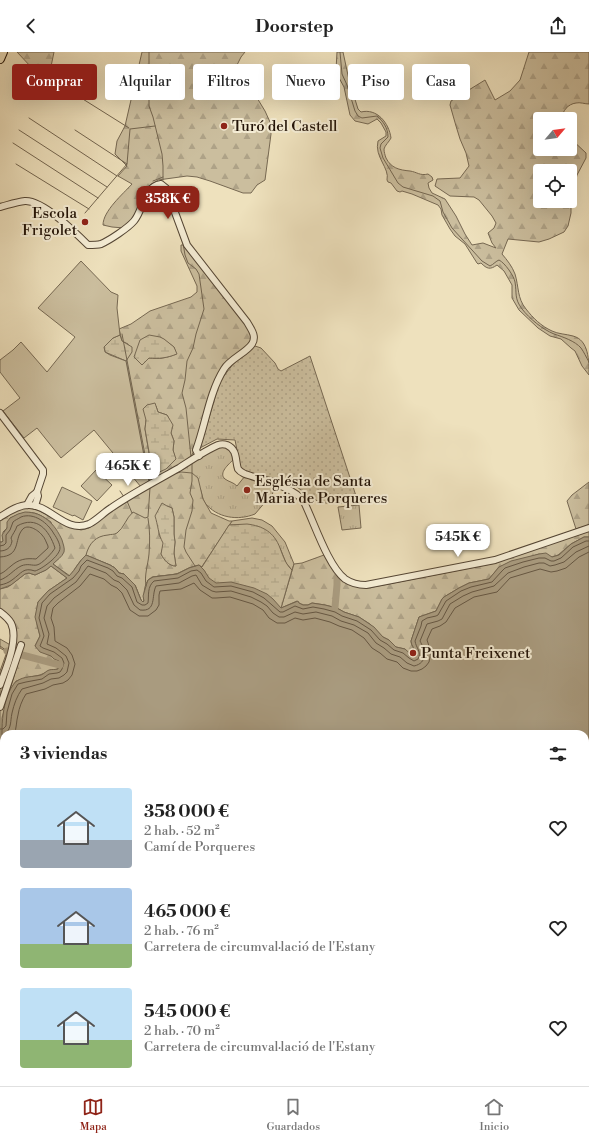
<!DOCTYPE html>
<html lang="es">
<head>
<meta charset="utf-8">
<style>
	:root { --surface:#fff; --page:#f6f6f6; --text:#222; --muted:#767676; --line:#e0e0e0; --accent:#8f2418 }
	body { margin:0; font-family:"Libre Bodoni",serif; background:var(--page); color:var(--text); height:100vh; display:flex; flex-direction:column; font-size:15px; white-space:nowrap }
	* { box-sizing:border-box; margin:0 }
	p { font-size:13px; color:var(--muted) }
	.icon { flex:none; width:22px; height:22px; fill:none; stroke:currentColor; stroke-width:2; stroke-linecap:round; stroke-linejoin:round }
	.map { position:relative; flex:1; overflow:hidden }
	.drawer { position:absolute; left:0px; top:678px; width:589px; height:356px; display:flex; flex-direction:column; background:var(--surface); border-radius:12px 12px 0 0; box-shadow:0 4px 16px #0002 }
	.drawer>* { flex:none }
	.banner { position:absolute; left:12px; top:12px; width:565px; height:36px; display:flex; gap:8px }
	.needle { width:26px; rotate:61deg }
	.controls { position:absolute; left:533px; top:60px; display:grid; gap:8px }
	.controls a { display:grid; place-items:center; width:44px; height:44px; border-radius:4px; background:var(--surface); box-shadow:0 4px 16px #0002; font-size:20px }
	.price { position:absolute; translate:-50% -34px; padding:0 9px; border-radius:8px; background:#fff; color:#222; font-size:13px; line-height:26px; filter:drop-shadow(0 1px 2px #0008) }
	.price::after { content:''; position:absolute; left:50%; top:24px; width:12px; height:9px; margin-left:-6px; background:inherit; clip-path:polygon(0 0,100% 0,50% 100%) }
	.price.current { background:var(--accent); color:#fff }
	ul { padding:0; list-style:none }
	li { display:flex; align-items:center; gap:12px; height:100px; padding:0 20px }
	li span { display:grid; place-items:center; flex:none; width:112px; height:80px; border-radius:4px; color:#555 }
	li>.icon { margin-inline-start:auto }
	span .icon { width:48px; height:48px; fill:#fffc; stroke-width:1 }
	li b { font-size:17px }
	h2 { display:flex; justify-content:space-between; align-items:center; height:48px; padding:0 20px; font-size:17px }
	.tag { padding:0 14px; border-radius:4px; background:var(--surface); box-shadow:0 4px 16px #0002; font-size:14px; line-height:36px }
	.tag.current { background:var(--accent); color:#fff }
	header { display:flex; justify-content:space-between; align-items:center; height:52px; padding:0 20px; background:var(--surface); font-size:18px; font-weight:600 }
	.tab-bar { display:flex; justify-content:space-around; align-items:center; height:56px; border-top:1px solid var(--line); background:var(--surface); font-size:11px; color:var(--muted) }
	.tab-bar a { display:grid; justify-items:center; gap:2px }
	.tab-bar .current { color:var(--accent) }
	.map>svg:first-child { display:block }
	.grass { fill:url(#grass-tufts); stroke:#766852 }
	.forest { fill:url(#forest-firs); stroke:#766852; fill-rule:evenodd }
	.wetland { fill:url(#wetland-marsh); stroke:#766852 }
	.park { fill:#cbbe9e; stroke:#766852 }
	.garden { fill:url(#garden-dots); stroke:#766852 }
	.water { fill:#a99b7f; stroke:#73654f }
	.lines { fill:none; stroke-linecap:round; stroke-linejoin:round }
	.shore { stroke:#665743; stroke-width:1 }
	.stream { stroke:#73654f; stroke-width:1 }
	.canal { stroke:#a99b7f; stroke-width:4.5 }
	.river { stroke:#a99b7f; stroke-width:7 }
	.minor-casing { stroke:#554634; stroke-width:8 }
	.major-casing { stroke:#221307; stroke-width:10 }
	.minor { stroke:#f4ecd4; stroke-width:6 }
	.major { stroke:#eee1bd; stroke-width:8 }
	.poi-dot { fill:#8f2418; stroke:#f4ecd4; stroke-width:1.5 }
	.labels { text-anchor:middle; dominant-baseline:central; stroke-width:4; stroke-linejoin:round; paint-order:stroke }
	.poi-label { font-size:15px; fill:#221307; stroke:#f4ecd4; text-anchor:start }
</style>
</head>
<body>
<header><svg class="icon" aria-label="back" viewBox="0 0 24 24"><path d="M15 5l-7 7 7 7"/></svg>Doorstep<svg class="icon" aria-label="share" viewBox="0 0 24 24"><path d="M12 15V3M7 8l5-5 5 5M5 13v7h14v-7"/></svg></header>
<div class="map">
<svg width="589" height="1034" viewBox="0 0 589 1034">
	<defs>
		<pattern id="grass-tufts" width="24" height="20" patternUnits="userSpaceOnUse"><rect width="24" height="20" fill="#cbbe9e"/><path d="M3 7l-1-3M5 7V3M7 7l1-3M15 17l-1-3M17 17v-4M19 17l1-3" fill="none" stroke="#aea287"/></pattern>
		<pattern id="forest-firs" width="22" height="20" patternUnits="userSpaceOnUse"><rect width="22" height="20" fill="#cbbe9e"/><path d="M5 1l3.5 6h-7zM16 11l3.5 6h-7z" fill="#aea287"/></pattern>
		<pattern id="wetland-marsh" width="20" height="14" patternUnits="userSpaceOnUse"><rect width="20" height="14" fill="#cbbe9e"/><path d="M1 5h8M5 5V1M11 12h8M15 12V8" fill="none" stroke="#aea287"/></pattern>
		<pattern id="garden-dots" width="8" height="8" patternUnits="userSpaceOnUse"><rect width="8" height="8" fill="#cbbe9e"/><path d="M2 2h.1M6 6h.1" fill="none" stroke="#aea287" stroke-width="1.8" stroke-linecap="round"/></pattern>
	</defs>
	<rect width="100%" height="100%" fill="#eee1bd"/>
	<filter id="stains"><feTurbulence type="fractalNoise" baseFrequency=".005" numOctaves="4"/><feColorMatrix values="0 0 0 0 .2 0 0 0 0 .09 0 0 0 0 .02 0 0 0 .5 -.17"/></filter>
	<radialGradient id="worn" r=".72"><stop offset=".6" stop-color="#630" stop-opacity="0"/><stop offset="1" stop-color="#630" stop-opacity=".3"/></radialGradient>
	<g class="grass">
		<path d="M225,395C230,398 234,401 233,408C229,412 218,421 225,427C229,430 233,430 237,434L245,424L272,435L273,441L255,462C238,469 217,466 205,451C202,447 202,441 200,436L173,422L217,396Z"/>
		<path d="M359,453L361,476L342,478L338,455Z"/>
		<path d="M252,466L262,468L272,474L285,490L294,512L292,518L286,511L280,496L236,473H229L232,469Z"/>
		<path d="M8,597L20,604L2,666V691L4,709V791L0,781V619Z"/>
	</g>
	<g class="forest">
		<path d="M17,0H54L48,29L32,16Z"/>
		<path d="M142,0H245L241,5L237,13L265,59L270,70L271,82L265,128L257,133L251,141H243L210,129L197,125L187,124L158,128L149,134L134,166L130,169L124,176L112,175L103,173C103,159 123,142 132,132L118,124L127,114L115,102L117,89L125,74Z"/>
		<path d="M337,0H343L349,28L358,57L361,60C377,56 389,71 391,86C389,90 385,93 384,97C384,100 385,103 386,106C391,116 399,118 410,119C417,120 420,124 428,122L432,125L433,128L428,131L429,136L432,141L445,147L456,164L465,182L472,193L483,191L496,196L492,191L488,181L494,176L496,171L492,164L479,148L474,145L450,144L435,134L437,127L460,126L469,114L466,101L460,87L456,74L450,53L451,49L485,28L495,48L510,39L520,28L529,0H589V52C585,52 580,50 576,51C568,52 562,59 562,67H540V97H570V86L586,101V106L577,123L571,147V161L568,174L564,180L549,187L539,190L508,187L502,202C507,208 512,214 515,222C519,235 517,246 526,257C533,266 541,274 552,279C558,282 566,282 573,284C589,288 589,309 589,323L582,314L575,299L571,296L561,287L550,284L538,276L519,258L512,246V233L504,219L497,213C490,218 487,217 481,211L478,212L477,211L465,192L455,184L450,177L442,163L441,157L438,153L412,142L402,139L400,140L397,139L391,131L388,130L387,128C390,116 374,105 378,89L386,84V80L381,71L377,67L368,72L355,69L350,63L344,35L338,24L336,18ZM540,119H570V149H540Z"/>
		<path d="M181,193H185L227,247L252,282L250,292L224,314L194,399L190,406L149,430L126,309L131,300L128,292L122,289L119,277L131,272L150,259L191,245L197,240V234L181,199ZM160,285L174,295L176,302C167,306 159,307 149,306ZM156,354L158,360L167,363L169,367L171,381L174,389L173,398L175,407L151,413L145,377L146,368Z"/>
		<path d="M181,420L192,421L198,426L203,447L211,461L229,469H232L201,516L197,514L189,516L177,522L152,525L148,528L146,534L144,544V549L143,550L141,548L135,533L124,522L119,521L115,516L110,513L86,503C79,509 75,517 70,524L53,512L60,505L51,470C34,458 29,458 10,466L7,476L3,480V489L2,490H0V467C13,461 22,453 36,457L70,475L81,478L89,476L111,458L173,422ZM167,454L172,456L174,465V482L175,490L174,501L176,514C169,514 164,508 161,502L164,491L159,483V476Z"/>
		<path d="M589,430V473L576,477L567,449L572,443Z"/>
		<path d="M589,478V485H584L571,492L558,503L552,505L539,502L499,515L489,527L469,531L459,536L444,545L442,547L436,559L419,565L411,589C411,595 417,598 415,605L411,603L405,597L396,595L389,588L383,585L370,572L359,565L344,560L337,556L325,553L312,551L308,553H303L299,551L297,549L281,556L294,512L302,511L324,503C327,509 332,514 336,519C350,534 351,536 373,535L496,511L530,498Z"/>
		<path d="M51,514L67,526L48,539L38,550L37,572L40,584L35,594C43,598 55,605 60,611L58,617L51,618L40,623L25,626L16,629L9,641L20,604L8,597L7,600L0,596V587L14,595L16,586L0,557V537L8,535L25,522L29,521L35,523L46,518Z"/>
	</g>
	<g class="wetland">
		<path d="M120,283L122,289L132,295V300L126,309L105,300L104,295L113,286Z"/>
		<path d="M149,283L160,285L164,287L174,295L177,302C167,306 159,307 149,306L142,313L134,305L140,288Z"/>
		<path d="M155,351L158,360L167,363L173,373L171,381L174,389L173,398L176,407L166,417L153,423L145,377L146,368L143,357L147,353Z"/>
		<path d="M162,451L167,454L172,456L174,465V482L175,490L174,501L176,514C169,514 164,508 161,502L163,491C158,482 158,473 155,464Z"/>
		<path d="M247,472C263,474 274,480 280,496C283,504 286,513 292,518L281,556L144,553L87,504L110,513L115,516L119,521L124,522L135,533L141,548L143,550L144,549C143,516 158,528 179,521C182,520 184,518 187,517C191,515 195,514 199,513L202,515L229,473Z"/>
	</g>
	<g class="park">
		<path d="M81,209L111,240L118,243L117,256L120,283L113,286L104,295L105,300L110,303L126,309L149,430L141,435L94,378L61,406L37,376L24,386L3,359L20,346L0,320V308L13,298L21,290L47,320L75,285L38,256Z"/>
		<path d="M96,418L112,433L97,449L81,434Z"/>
		<path d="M62,435L92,449L83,468L74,463L73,464L53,455Z"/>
		<path d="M589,802V857L585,859V803Z"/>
		<path d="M4,818V933L0,932V822Z"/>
		<path d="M468,1030H513L520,1034H467L466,1031Z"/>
	</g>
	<path class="garden" d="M255,294L261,296L275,311L278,317L281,319L310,304L358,450C347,450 331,453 321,450C310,447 304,439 295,434C279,426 262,424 245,419L241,418L235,388L217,387L200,396L220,329L234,311Z"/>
	<path class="water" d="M25,460C43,460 55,472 62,488C63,492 65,496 64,500C62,505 57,508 53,512L69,524C76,517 79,509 86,503L110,513L115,516L119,521L124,522L135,533L141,548L143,550L144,549L143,544L146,534L148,528L153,525L177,522L189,516L199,513L204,518L209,526L216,531L231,530L254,536L267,542L273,547L281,556L298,549L299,551L303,553H308L312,551L325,553L337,556L344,560L359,565L374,575L383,585L389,588L396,595L405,597L414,605L416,603C416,597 411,594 411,589L419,565L436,559L442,547L444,545L459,536L469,531L489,527L499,515L511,509L539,502L546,501L552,505L559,503L571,492L584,485H589V802L585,803V682H4V709C1,685 0,657 11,636C13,634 14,630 17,629C24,624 33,625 41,623C44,622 46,619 49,618C52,617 55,618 58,617L60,613L59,609L54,607L51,604L40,600L35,594L40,584L35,565L38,550L48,539L67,526L51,514L46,518L35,523L29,521L25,522L11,533L0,537V490H2L3,489L2,483L7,476V470L10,466L18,462Z"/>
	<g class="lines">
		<g class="shore">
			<path d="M0,494L4,493L6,491V483L10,478L13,470C15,468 18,467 21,465C34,460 48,471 54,482C57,486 60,492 60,496C60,504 42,517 35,519C23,515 22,521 12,528C8,531 5,532 0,533"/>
			<path d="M0,499C6,499 11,496 12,489C12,488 11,487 11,486C12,483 16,478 17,474C37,463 49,478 55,496C53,500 42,512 37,513C32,514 28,511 21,514C13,518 9,525 0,528"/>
			<path d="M0,505C21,504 14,488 22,478C27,471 38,478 42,483C45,486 46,490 48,494V496L36,507C26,506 19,507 11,514C7,517 5,520 0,522"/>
			<path d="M0,677H3L6,674L7,660L12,642L18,632L26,630L42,627L49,622L57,621L60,620L62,617L64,611L62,606L54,600L43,596L40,594L44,584L39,566L42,551L50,542L73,526L79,519L81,514L87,508L108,516L113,519L117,524L122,526L132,535L137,550L142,553H145L148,551C149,543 147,535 154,529L178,526L191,519L197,518L201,521L206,529L214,535L231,534L253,540L264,546L280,560H283L295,554L303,557L313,555L324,557L335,560L342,564L357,569L371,578L380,588L387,592L394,598L403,601L409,606L414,609L418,607C422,600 416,596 415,589L421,574L422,569L427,566L436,564L438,563L446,549L461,539L471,535L492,530L502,519L505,516L523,510L539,506H545L551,509H554L561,506L573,495L586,489H589"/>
			<path d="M6,682C12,673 10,671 12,661C14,652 17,644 22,637L43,631L51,627L59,626L64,623L67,620L69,611L66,604L56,596L47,592L49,582L44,566L47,554L54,546L76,530L88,514L106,521L114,528L119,530L127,538L134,553L140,558C157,560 151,544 156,534L179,531L192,524L196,523L202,533L212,539L216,540L231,539L251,545L261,550L267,554L273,561L279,565H284L295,560L303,562L316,560L332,564L341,569L354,573L368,581L376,591L384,596L391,602L400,605L407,611L414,614C428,611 425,598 420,589L427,572L438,569L442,567L450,552L463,544L472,540L494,534L508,521L524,515L539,511H544L550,514L555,513L564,510L576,500L589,494"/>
			<path d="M14,682C17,676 16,670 18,663C19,656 22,648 26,642L45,637L53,633L63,631L68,628L72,623L75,612L72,603L67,596L55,589L54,575L51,566L53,556L58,551L80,534L90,522L104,527L111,533L117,536L122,541L130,558L139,564H148L156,558L159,553V543L160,539L181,537L194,531L200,538L212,546H216L230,545L253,552L263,558L269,566L277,571H285L295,566L303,568L315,566L330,570L339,574L352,578L364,586L372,596L380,601L387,607L397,610L403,616L411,619H417L422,617L426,614L429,610L431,600L427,588L432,577L440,574L446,570L455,556L474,545L497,540L510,526L540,517L551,520L557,519L566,516L579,505L589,500"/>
		</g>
		<g class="stream">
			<path d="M149,0V54L153,65L162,102L163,114V128"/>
			<path d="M340,0L342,22L347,33L355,59L358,64L362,66L377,64C383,69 388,76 388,85L381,92L380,96L383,106L398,131L403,135L433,144L440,149L443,160L452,176L482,209L490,214C494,212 496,209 499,208C505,211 514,224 515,230C517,242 514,246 522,257C530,267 542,277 554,282C563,285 575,289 581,296C584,300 586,305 589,310"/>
			<path d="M70,39L129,76"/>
			<path d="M29,66L117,124"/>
			<path d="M19,78L107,135"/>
			<path d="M75,78L127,112"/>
			<path d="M13,91L98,146"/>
			<path d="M16,112L89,157"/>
			<path d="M153,129L163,125"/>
			<path d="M85,161L127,112L130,77L155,74"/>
			<path d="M180,183L183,191L185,203L188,211L196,217L199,222L204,257L196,282L193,296L187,309L185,328L182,341L186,356L191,405"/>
			<path d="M122,282L150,429"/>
			<path d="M192,412V429L190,441L193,448L192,459L186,478L184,495L186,500L195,514"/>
			<path d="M120,439L124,445"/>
			<path d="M127,449L132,461"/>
			<path d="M86,503C89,491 96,484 108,483C111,482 114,483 117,481C124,476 126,466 133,460L145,466L148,465L150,436"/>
			<path d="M146,534C144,523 148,513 149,502C150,490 150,478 148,466"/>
			<path d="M0,594L7,599"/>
			<path d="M0,789L2,795"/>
			<path d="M0,797L4,794"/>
		</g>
		<g class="canal">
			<path d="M585,943L589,949"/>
			<path d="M585,968L589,974"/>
			<path d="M585,1001L589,1005"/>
			<path d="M509,1030L516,1034"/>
		</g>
		<g class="river">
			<path d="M335,555L337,533V526"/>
			<path d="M7,599L60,613"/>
		</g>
		<g class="minor-casing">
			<g id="minor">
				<path d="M0,155C8,153 16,150 25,149C43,148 75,180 88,193C93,193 97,193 101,192C110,188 128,176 134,169C144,157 143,135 161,132L166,136L187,193L247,270C251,277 257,284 252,292C246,301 230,307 224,317C209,341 206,371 196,398L199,404"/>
				<path d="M0,361L43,418V422L37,440L38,444L35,454"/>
				<path d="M27,453L32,444L37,440"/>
				<path d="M0,465C8,460 18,453 28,453C50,452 65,482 89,472C97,468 103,461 111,456C133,441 156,429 179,416C190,409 206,398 218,393C221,392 224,392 227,393C238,398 235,409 238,417C240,420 243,421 245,422C262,428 295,435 304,450C314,470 328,514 345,527C351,531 359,533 366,533L495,508L589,476"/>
				<path d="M0,560C4,563 8,566 11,571C19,588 6,616 0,633"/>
				<path d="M0,655L21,593"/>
				<path d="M0,737L4,757"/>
				<path d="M0,772L4,783"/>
				<path d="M0,818L4,814"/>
				<path d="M585,868L589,873"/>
				<path d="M585,934L589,940"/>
				<path d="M585,986L589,983"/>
				<path d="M252,1030L253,1034"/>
				<path d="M276,1030V1034"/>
				<path d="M339,1030L340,1034"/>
				<path d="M410,1030L452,1034"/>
				<path d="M458,1030L460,1034"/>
				<path d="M557,1030L560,1034"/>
				<path d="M65,1031L73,1034"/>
				<path d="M19,1034L22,1030"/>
				<path d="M223,1034L246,1030"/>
			</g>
		</g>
		<g class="major-casing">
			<g id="major">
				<path d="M0,7L3,0"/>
				<path d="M0,936L4,937"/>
				<path d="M0,983L4,984"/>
				<path d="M140,1030L146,1034"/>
				<path d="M182,1034L184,1030"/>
			</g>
		</g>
		<use href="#minor" class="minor"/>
		<use href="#major" class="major"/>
	</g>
	<g class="poi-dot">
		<circle cx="224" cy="74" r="4"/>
		<circle cx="85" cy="170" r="4"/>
		<circle cx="247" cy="438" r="4"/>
		<circle cx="413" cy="601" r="4"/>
	</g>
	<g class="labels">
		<g class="poi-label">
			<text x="232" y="74">Turó del Castell</text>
			<text x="77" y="161" text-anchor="end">Escola<tspan x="77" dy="17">Frigolet</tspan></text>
			<text x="255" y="429">Església de Santa<tspan x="255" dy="17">Maria de Porqueres</tspan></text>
			<text x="421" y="601">Punta Freixenet</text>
		</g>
	</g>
	<rect width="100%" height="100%" filter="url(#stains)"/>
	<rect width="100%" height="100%" fill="url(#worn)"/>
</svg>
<div class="controls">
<a><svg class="needle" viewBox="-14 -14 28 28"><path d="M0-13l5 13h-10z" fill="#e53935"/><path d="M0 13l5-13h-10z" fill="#767676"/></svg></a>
<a><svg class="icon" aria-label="locate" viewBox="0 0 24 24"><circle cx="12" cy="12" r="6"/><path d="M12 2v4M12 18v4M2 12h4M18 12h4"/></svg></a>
</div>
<b class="price current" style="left:168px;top:168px">358K €</b>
<b class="price" style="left:128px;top:435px">465K €</b>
<b class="price" style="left:458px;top:506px">545K €</b>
<div class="banner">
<a class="tag current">Comprar</a>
<a class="tag">Alquilar</a>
<a class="tag">Filtros</a>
<a class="tag">Nuevo</a>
<a class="tag">Piso</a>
<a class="tag">Casa</a>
</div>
<section class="drawer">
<h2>3 viviendas<svg class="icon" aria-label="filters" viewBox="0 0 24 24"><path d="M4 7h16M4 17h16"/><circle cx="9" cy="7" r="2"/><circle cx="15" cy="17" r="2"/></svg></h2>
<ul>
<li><span style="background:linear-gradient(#bfe0f5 65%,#9aa5b1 0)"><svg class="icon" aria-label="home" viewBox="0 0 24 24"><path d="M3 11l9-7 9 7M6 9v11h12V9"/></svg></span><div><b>358 000 €</b><p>2 hab. · 52 m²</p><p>Camí de Porqueres</p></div><svg class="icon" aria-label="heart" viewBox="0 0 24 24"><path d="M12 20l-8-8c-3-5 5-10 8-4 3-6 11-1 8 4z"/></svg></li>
<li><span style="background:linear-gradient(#a9c7e8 70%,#8fb573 0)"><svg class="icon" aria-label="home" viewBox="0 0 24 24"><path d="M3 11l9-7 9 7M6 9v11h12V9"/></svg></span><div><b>465 000 €</b><p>2 hab. · 76 m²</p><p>Carretera de circumval·lació de l'Estany</p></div><svg class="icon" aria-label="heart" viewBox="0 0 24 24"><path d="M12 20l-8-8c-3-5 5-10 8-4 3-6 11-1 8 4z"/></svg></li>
<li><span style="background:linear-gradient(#bfe0f5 65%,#8fb573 0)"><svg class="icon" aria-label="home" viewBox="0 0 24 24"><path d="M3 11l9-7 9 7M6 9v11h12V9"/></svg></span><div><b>545 000 €</b><p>2 hab. · 70 m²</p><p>Carretera de circumval·lació de l'Estany</p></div><svg class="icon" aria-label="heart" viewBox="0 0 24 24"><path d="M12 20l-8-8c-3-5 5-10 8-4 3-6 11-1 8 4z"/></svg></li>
</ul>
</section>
</div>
<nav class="tab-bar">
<a class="current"><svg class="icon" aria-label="map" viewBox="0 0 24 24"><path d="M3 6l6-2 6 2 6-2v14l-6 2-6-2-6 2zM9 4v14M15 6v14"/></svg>Mapa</a>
<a><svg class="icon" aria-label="saved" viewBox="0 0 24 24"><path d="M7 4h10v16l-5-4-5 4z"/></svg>Guardados</a>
<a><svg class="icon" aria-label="home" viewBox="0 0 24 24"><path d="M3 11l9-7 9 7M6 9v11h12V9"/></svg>Inicio</a>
</nav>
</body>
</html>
